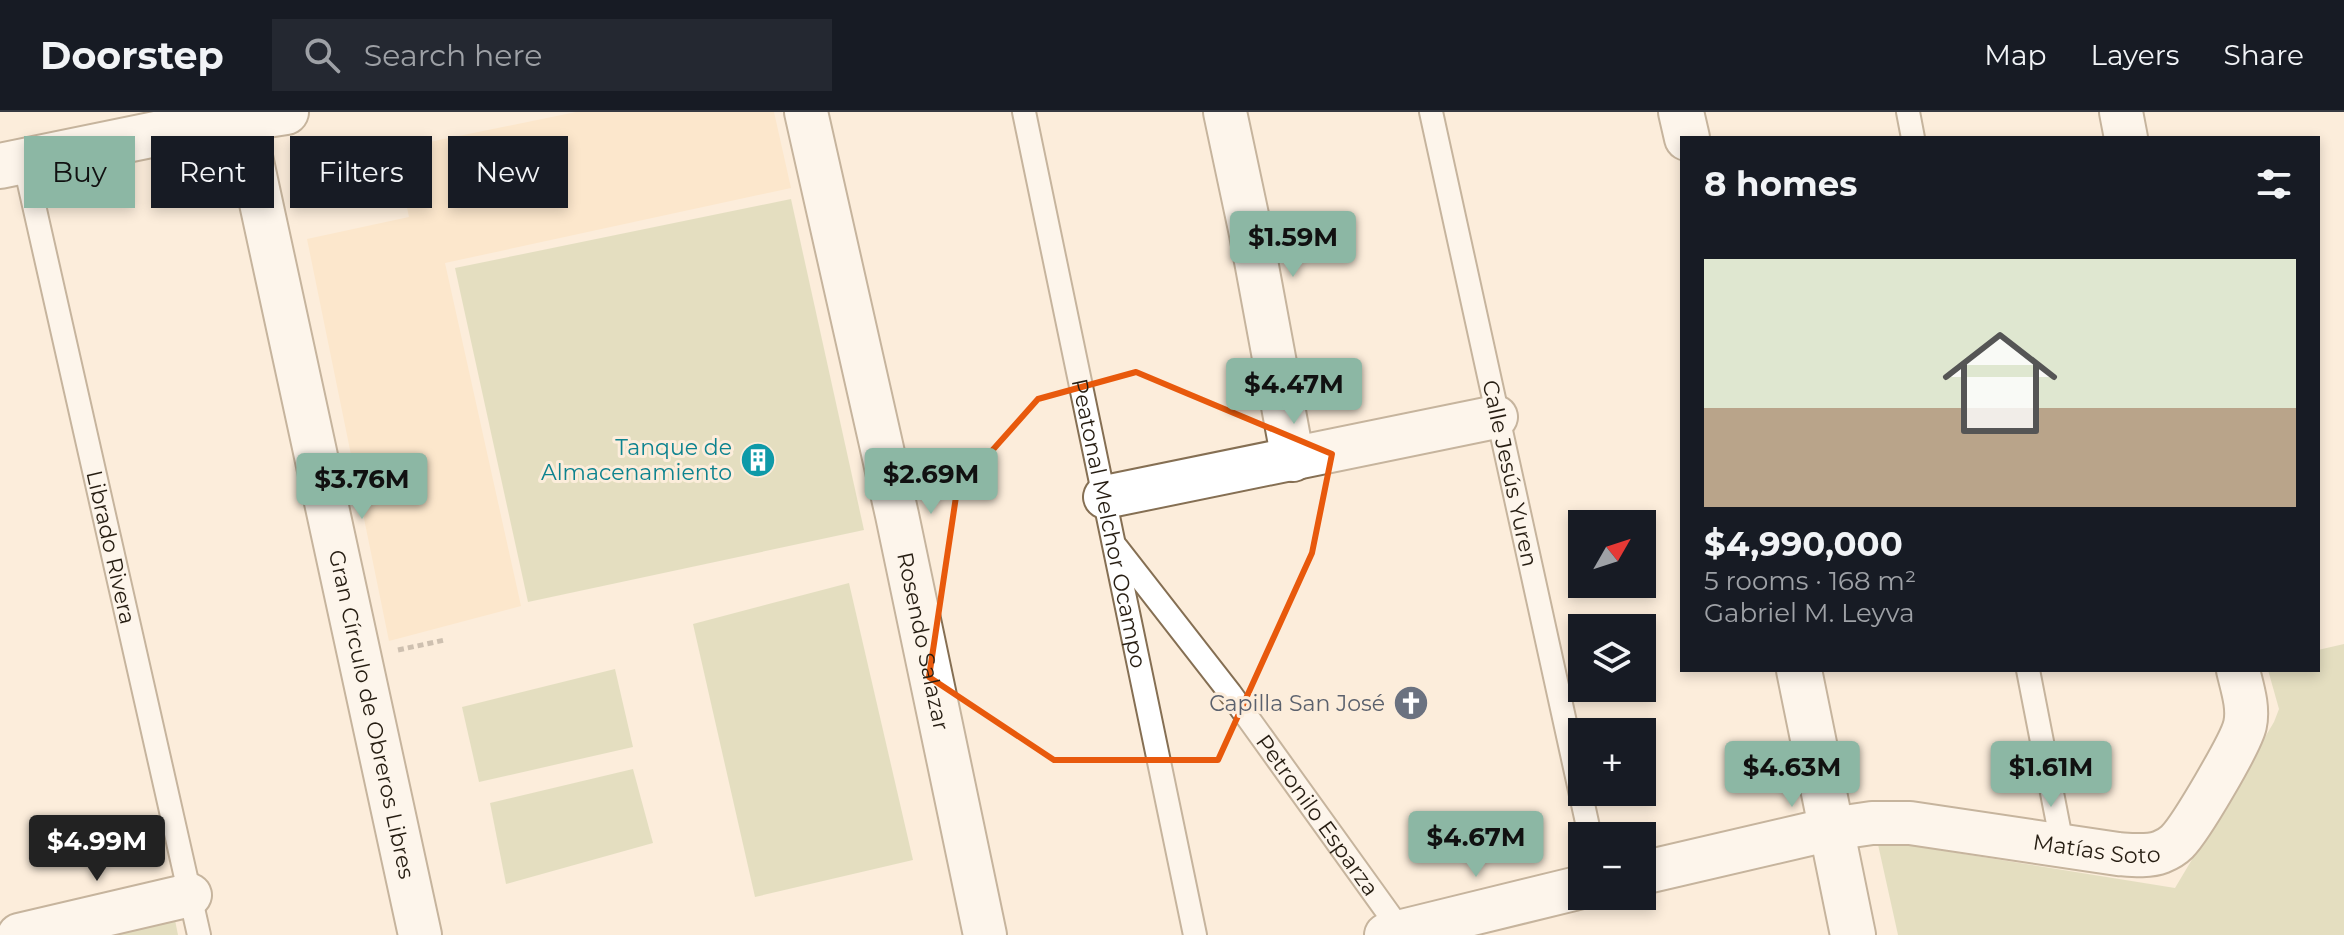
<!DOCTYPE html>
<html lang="en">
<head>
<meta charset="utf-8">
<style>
	:root { --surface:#171b24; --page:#242831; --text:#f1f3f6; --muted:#9ea1a6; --line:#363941; --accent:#8cb7a4 }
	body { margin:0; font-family:Montserrat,sans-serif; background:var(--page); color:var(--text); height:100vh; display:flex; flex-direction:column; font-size:30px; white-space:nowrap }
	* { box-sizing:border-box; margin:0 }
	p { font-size:26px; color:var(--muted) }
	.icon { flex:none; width:44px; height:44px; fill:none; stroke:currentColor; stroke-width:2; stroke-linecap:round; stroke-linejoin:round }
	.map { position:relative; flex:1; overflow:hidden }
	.sheet { position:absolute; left:1680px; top:24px; width:640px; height:536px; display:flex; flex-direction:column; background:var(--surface); border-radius:0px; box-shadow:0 4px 12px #0003 }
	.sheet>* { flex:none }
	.banner { position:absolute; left:24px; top:24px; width:760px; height:72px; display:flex; gap:16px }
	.needle { width:52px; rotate:51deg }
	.tools { position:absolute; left:1568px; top:398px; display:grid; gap:16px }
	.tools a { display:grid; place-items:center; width:88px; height:88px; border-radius:0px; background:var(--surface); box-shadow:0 4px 12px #0003; font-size:40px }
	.price { position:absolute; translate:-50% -68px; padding:0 18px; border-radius:8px; background:var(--accent); color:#111; font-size:26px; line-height:52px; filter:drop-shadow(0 2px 4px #0008) }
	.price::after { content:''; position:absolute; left:50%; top:48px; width:24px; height:18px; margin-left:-12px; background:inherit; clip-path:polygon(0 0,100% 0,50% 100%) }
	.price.selected { background:#222; color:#fff }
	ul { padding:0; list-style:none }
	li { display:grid; align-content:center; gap:16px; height:424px; padding:0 24px }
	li+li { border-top:2px solid var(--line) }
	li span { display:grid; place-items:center; height:248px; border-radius:0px; color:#555 }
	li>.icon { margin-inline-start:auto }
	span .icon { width:144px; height:144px; fill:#fffc; stroke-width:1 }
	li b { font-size:34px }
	h2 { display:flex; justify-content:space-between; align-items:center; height:96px; padding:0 24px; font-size:34px }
	.pill { padding:0 28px; border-radius:0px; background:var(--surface); box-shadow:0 4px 12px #0003; font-size:28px; line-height:72px }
	.pill.selected { background:var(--accent); color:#111 }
	header { display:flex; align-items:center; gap:48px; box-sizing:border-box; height:112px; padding:0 40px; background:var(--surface); border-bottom:2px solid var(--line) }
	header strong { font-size:38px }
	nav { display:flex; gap:44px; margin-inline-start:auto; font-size:28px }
	.search { width:560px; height:72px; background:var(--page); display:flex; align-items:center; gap:20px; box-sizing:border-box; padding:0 28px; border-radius:0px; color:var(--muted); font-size:30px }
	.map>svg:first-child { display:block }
	.built { fill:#fde0ba }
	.green { fill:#c7cda1 }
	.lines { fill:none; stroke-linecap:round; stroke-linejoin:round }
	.lane-casing { stroke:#856f53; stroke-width:26 }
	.street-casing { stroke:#856f53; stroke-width:46 }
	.secondary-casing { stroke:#856f53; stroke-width:48 }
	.path { stroke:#978b7d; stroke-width:5; stroke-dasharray:6 4; stroke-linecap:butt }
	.lane { stroke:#fff; stroke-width:22 }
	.street { stroke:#fff; stroke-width:42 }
	.secondary { stroke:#fff; stroke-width:44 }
	.marked { fill:none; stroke:#e8590c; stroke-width:6; stroke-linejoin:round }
	.labels { text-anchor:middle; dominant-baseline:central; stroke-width:6; stroke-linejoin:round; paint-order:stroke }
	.culture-label { font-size:22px; fill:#0d838f; stroke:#fceddb; text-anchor:end }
	.street-label { font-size:22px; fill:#261d12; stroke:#fceddb }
	.worship-label { font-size:22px; fill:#5b616d; stroke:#fceddb; text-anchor:end }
</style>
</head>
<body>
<header>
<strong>Doorstep</strong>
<div class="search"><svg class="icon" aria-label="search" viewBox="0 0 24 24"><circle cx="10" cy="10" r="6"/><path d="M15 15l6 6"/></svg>Search here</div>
<nav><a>Map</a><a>Layers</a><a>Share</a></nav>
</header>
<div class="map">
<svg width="2344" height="823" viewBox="0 0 2344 823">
	<rect width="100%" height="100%" fill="#fceddb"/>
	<path class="built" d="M576,0H774L791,76L445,151L521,494L389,529L307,127L409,105L395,37Z"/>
	<g class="green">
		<path d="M791,87L864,418L528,490L455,156Z"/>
		<path d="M849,471L913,748L755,785L693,512Z"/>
		<path d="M2344,532V823H1898L1877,728L2175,776L2274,610L2279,597L2268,558H2318V538Z"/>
		<path d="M615,557L633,635L479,670L462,595Z"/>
		<path d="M633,657L653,731L506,772L490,691Z"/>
		<path d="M174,803L178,823H94Z"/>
	</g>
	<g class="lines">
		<g class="lane-casing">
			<g id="lane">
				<path id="s1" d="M1024,0L1195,823"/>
				<path id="s2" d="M1431,0L1590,724"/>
				<path d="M1908,0L1913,26"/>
				<path id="s3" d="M24,49L199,823"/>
				<path id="s4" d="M1117,436L1230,581L1404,823"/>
				<path d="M2028,558L2062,732"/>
			</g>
		</g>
		<g class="street-casing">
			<g id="street">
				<path id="s5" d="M806,0L897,403L985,823"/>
				<path d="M1225,0L1251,122L1293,348"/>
				<path d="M2121,0L2126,26"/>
				<path id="s6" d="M243,8L420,823"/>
				<path d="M1105,385L1496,305"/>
				<path id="s7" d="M1642,761L1831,717L1872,711H1910L2118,742C2132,743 2148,745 2161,740C2166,738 2173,734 2177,730C2191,716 2241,631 2245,613C2249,595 2242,575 2238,558"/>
				<path d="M19,823L190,783"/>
				<path d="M1386,823L1582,775"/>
			</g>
		</g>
		<g class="secondary-casing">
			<g id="secondary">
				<path d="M1681,0L1687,26"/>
				<path d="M0,54L185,16L286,0"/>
				<path d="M1799,558L1853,823"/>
			</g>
		</g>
		<path class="path" d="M398,538L445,528"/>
		<use href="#lane" class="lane"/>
		<use href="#street" class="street"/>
		<use href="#secondary" class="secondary"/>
	</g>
	<path d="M0 0H2344V823H0ZM1136,260L1332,342L1312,441L1218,648H1054L929,565L957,378L1038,287Z" fill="#fceddb" fill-opacity=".55" fill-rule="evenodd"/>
	<path class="marked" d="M1136,260L1332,342L1312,441L1218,648H1054L929,565L957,378L1038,287Z"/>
	<defs>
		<g id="building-disc" transform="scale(1.8)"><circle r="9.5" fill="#0f9aa8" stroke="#fceddb"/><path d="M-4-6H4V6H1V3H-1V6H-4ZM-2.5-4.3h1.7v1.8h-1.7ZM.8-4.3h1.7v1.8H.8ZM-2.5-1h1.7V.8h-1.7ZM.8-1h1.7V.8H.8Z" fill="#fff"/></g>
		<g id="church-disc" transform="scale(1.8)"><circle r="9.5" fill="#6b7280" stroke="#fceddb"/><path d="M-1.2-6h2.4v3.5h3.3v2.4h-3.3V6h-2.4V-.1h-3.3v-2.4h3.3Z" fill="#fff"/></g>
	</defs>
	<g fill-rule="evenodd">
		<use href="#building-disc" x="758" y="348"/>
		<use href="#church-disc" x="1411" y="591"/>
	</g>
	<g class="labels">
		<g class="culture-label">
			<text x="732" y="335">Tanque de<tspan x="732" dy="25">Almacenamiento</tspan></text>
		</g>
		<g class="street-label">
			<text stroke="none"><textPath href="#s2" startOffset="370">Calle Jesús Yuren</textPath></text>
			<text stroke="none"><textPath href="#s1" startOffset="420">Peatonal Melchor Ocampo</textPath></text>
			<text stroke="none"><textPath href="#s3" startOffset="396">Librado Rivera</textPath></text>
			<text stroke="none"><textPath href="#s5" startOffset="542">Rosendo Salazar</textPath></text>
			<text stroke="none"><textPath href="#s6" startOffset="608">Gran Círculo de Obreros Libres</textPath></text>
			<text stroke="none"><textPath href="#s4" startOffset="334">Petronilo Esparza</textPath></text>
			<text stroke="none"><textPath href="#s7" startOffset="462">Matías Soto</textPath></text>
		</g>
		<g class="worship-label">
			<text x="1385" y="591">Capilla San José</text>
		</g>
	</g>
</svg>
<div class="tools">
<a><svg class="needle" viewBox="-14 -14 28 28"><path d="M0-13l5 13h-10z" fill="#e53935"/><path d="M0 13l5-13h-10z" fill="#9ea1a6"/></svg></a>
<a><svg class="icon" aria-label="layers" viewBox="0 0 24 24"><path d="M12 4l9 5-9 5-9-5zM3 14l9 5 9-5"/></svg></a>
<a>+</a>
<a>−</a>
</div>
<b class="price" style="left:1293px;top:167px">$1.59M</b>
<b class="price" style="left:1294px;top:314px">$4.47M</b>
<b class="price" style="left:931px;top:404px">$2.69M</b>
<b class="price" style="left:362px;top:409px">$3.76M</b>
<b class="price" style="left:1792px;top:697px">$4.63M</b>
<b class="price" style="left:2051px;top:697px">$1.61M</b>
<b class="price" style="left:1476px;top:767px">$4.67M</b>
<b class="price selected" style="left:97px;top:771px">$4.99M</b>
<div class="banner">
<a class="pill selected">Buy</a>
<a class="pill">Rent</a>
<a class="pill">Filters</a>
<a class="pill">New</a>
</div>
<section class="sheet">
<h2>8 homes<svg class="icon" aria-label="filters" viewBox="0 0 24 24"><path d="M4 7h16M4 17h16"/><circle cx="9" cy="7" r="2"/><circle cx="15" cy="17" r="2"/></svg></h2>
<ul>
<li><span style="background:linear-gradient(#dfe7d0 60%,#b9a48a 0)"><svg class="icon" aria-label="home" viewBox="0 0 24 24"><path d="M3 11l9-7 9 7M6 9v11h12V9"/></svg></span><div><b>$4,990,000</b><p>5 rooms · 168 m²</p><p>Gabriel M. Leyva</p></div></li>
</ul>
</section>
</div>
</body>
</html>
